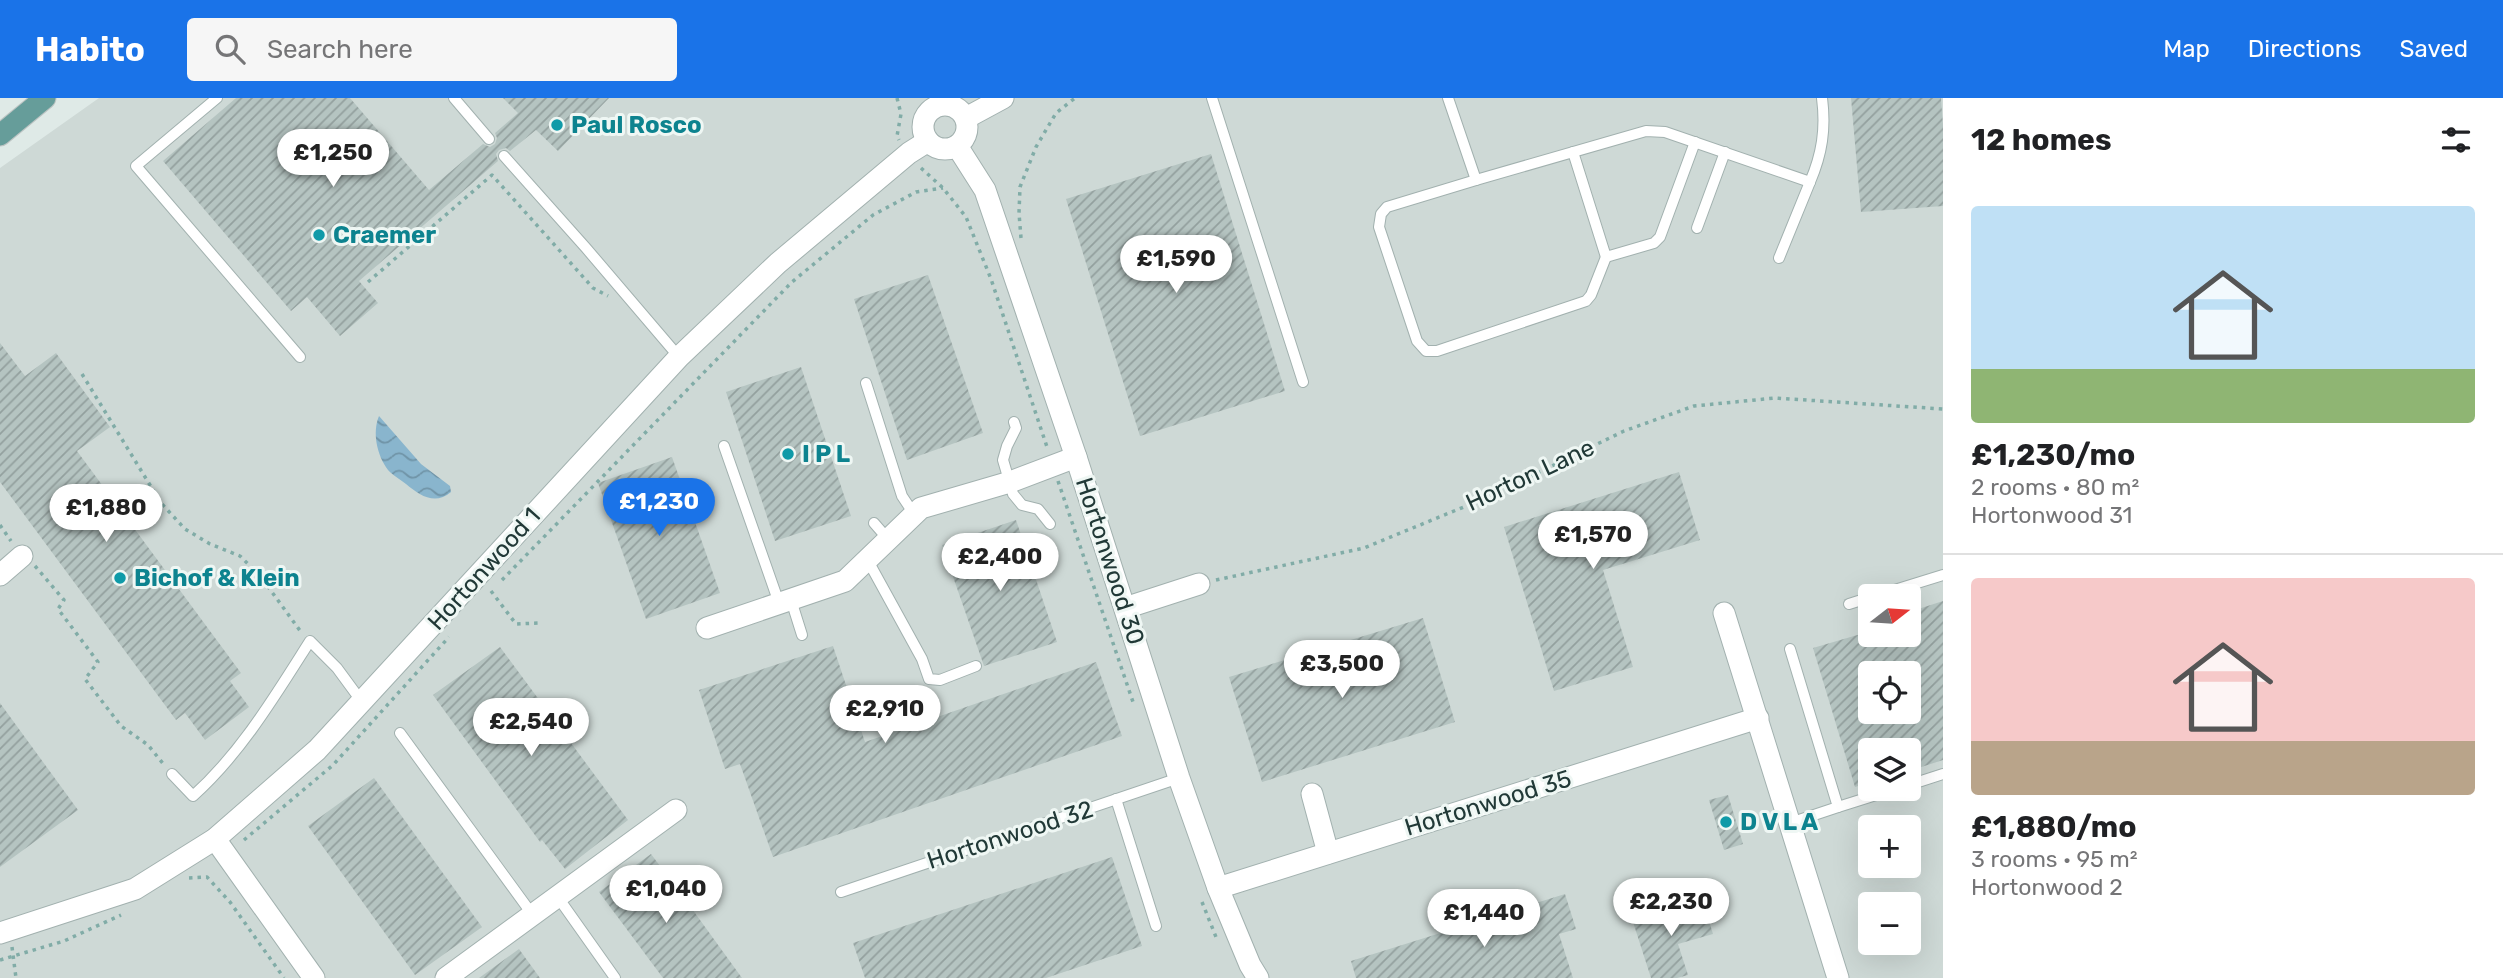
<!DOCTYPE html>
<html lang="en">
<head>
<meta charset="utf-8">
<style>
	:root { --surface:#fff; --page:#f6f6f6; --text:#202124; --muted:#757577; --line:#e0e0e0; --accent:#1a73e8 }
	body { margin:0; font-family:Rubik,sans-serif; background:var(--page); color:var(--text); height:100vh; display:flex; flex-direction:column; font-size:26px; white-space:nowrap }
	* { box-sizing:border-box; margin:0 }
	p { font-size:23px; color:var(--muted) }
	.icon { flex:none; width:38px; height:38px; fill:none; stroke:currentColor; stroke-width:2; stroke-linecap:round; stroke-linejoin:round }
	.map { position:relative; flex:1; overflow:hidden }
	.details { display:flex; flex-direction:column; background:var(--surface); width:560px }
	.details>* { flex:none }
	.needle { width:46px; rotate:73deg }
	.tools { position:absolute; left:1858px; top:486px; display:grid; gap:14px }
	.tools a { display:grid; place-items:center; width:63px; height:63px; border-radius:7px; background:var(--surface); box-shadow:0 7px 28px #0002; font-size:35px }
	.price { position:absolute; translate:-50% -60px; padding:0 16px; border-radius:24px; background:#fff; color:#222; font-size:23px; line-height:46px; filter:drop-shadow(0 2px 4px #0008) }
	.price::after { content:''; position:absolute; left:50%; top:42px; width:21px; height:16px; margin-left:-10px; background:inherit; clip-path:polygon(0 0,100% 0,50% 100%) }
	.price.on { background:var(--accent); color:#fff }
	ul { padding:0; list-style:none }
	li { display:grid; align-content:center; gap:14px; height:371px; padding:0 28px }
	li+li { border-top:2px solid var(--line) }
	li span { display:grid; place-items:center; height:217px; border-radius:7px; color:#555 }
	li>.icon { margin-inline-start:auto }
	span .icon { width:126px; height:126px; fill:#fffc; stroke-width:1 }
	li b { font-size:30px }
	h2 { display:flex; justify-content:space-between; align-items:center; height:84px; padding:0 28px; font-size:30px }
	header { display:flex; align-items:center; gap:42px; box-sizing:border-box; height:98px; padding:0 35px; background:var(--accent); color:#fff }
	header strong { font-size:33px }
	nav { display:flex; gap:38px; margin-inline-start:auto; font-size:24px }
	.search { width:490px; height:63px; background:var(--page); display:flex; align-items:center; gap:18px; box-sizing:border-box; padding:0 24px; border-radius:7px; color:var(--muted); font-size:26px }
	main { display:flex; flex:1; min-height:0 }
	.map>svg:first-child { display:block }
	.built { fill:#ced9d6; fill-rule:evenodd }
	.water { fill:url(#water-waves) }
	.building { fill:url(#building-hatch); fill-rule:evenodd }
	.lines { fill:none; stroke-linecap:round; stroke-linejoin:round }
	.service-casing { stroke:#a2b1af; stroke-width:12 }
	.minor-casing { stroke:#a2b1af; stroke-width:23 }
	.primary-casing { stroke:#bcc4c3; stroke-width:23 }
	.path { stroke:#81aca7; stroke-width:3.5; stroke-dasharray:3.5 5; stroke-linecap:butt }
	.service { stroke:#fff; stroke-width:10 }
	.minor { stroke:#fff; stroke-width:21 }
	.primary { stroke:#669d9a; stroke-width:21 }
	.culture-dot { fill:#0f9aa8; stroke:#eff7f4; stroke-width:2.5 }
	.labels { text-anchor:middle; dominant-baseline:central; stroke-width:6; stroke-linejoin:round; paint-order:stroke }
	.culture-label { font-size:24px; font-weight:bold; fill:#0d838f; stroke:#eff7f4; text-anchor:start }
	.street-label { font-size:24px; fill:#213937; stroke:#eff7f4 }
</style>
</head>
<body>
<header>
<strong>Habito</strong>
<div class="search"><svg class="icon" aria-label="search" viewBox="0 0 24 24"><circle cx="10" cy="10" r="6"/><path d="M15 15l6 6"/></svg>Search here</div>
<nav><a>Map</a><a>Directions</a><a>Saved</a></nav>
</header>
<main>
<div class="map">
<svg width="1943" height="880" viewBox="0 0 1943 880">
	<defs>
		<pattern id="water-waves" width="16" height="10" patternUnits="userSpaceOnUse" patternTransform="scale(1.75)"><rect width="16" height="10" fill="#89b5cd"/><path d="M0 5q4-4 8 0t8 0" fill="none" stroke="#7094a7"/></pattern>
		<pattern id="building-hatch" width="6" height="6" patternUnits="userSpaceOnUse" patternTransform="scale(1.75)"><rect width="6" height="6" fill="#b5c4c1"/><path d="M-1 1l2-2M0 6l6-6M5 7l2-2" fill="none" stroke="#93a09e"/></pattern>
	</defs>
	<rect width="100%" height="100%" fill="#dfeae7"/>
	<path class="built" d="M99,0H1943V880H0V70ZM1871,499H1909V537H1871ZM1871,576H1909V614H1871ZM1871,653H1909V691H1871ZM1871,730H1909V768H1871ZM1871,807H1909V845H1871Z"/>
	<path class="water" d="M379,318L421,366L450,388L451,394C435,408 419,397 406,386C400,381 392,377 388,372C377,357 372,335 379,318Z"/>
	<g class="building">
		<path d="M236,0H350L429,92L483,46L490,49L495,46L497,40L495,35L518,15L503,0H609L558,53L536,32L510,53L506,50L499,52L496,56L498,63L359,183L378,205L340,238L307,199L291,213L163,63Z"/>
		<path d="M1851,0H1941L1943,28V108L1861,114Z"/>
		<path d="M1211,56L1285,293L1140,338L1066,101Z"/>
		<path d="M928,177L983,335L907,362L854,201Z"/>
		<path d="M0,245L25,278L56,255L110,329L77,353L241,575L230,583L249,609L205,642L185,615L176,622L0,384Z"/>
		<path d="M801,269L851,418L775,443L726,294Z"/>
		<path d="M672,359L720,495L646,521L598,385Z"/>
		<path d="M1679,374L1700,442L1603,472L1633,569L1554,593L1504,429Z"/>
		<path d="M1016,422L1057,544L984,568L942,447Z"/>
		<path d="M1943,503V662L1909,673V653H1871V684L1855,689L1813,550L1871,533V537H1909V514ZM1871,576H1909V614H1871Z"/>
		<path d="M1423,520L1455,624L1262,684L1229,579Z"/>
		<path d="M833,548L865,644L1096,564L1122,638L773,759L740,666L725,671L699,592Z"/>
		<path d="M500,549L628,722L565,771L542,742L540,744L433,597Z"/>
		<path d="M0,605L78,712L0,769Z"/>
		<path d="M374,680L482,829L415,877L308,728Z"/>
		<path d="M1728,697L1743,746L1724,752L1709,702Z"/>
		<path d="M651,756L687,804L742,880H663L599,794Z"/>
		<path d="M1112,759L1142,848L1046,880H865L853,845Z"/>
		<path d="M1565,796L1576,831L1559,836L1573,880H1356L1351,863Z"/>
		<path d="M1703,803L1713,836L1678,846L1688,877L1677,880H1651L1633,824Z"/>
		<path d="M519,851L540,880H479Z"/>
	</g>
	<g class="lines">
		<g class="service-casing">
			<g id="service">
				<path d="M217,0L136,68L300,259"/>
				<path d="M454,0L489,41"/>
				<path d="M1212,0L1303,284"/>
				<path d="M1448,0L1476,82L1387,109L1381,116L1379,129L1417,243L1426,253H1437L1586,203L1591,197L1606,159"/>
				<path d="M1573,54L1606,159L1654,145L1660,139L1695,44"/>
				<path d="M504,58L586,150L679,259"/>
				<path d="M1476,82L1646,33L1665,34L1810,84C1822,56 1826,31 1822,0"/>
				<path d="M1697,130L1725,54"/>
				<path d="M1779,160L1810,84"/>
				<path d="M866,285L902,398L914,416"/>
				<path d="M1014,324L1016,330L1007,348L1003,362L1013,396L1022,407L1038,411L1050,426"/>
				<path d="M724,348L779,505"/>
				<path d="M874,425L887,440"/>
				<path d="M867,461L922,561L929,581L940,582L976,568"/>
				<path d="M1872,499L1943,477"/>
				<path d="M791,502L802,537"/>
				<path d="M1849,506L1871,499"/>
				<path d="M1790,551L1838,709L1790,725"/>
				<path d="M400,635L532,816"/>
				<path d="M172,676L193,698C241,655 275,598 310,543L337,570L362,604"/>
				<path d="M1909,687L1943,676"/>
				<path d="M1116,701L1156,828"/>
				<path d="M1838,709L1895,691"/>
				<path d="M841,794L1179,680"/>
				<path d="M557,798L615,880"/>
			</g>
		</g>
		<g class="minor-casing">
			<g id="minor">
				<circle cx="945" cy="29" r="22"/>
				<path d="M966,20L1003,0"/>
				<path d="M957,48L985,92L1076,359L1179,680L1218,790L1250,867L1258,880"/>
				<path d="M0,477L22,458"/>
				<path d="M1125,510L1199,486"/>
				<path d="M1724,515L1838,880"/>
				<path d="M707,530L845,483L921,410L1010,384L1076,359"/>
				<path d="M1312,696L1328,755"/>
				<path d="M215,741L314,880"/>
				<path d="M1218,790L1758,620"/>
				<path d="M0,835L135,791L215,741L317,652L679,259L778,165L909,55L928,43"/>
				<path d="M446,880L676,712"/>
			</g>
		</g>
		<g class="primary-casing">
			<path id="primary" d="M0,37L45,0"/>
		</g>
		<g class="path">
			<path d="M897,0L901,16L897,38L899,42"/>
			<path d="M921,70L943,90L966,119L991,181L1048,352"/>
			<path d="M1021,140L1019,115L1020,89L1036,49L1056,15L1075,0"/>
			<path d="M368,184L492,77L593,190L608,198"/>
			<path d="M82,276L161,405L185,431L210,446L240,458L261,479L301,534"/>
			<path d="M1058,383L1133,604"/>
			<path d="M0,427L11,443"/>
			<path d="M35,468L64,502L58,511L98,564L85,581L121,628L148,647L165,668"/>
			<path d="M502,482L792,184L873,117L916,94L943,90"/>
			<path d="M1216,482L1364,450L1488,399L1624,333L1694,308L1775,300L1943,311"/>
			<path d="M491,493L516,526L539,525"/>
			<path d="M244,742L333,667L449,539"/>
			<path d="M189,780L207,779L230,804L284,880"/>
			<path d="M1202,804L1216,839"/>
			<path d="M12,849L16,880"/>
			<path d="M0,862L64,843L121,817"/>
		</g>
		<use href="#service" class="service"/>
		<use href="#minor" class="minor"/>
		<use href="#primary" class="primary"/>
	</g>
	<g class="culture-dot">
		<circle cx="557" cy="27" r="7"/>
		<circle cx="319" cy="137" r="7"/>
		<circle cx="788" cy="356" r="7"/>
		<circle cx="120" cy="480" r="7"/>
		<circle cx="1726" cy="724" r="7"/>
	</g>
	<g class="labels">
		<g class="culture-label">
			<text x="571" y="27">Paul Rosco</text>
			<text x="333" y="137">Craemer</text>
			<text x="802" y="356">I P L</text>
			<text x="134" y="480">Bichof &amp; Klein</text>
			<text x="1740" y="724">D V L A</text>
		</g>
		<g class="street-label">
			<text transform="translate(1530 377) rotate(-25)">Horton Lane</text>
			<text transform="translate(1110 463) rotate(72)">Hortonwood 30</text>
			<text transform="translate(484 471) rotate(-48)">Hortonwood 1</text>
			<text transform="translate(1488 705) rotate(-17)">Hortonwood 35</text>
			<text transform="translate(1010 737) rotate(-18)">Hortonwood 32</text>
		</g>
	</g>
</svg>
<div class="tools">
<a><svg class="needle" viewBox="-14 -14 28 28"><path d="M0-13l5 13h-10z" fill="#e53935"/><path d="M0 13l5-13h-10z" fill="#757577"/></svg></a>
<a><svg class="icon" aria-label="locate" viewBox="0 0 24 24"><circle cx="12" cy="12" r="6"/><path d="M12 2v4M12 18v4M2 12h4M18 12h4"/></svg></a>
<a><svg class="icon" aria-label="layers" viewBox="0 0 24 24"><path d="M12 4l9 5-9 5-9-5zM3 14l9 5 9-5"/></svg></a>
<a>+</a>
<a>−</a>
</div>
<b class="price" style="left:333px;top:91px">£1,250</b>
<b class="price" style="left:1176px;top:197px">£1,590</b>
<b class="price on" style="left:659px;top:440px">£1,230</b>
<b class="price" style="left:106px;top:446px">£1,880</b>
<b class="price" style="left:1593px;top:473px">£1,570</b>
<b class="price" style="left:1000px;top:495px">£2,400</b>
<b class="price" style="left:1342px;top:602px">£3,500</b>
<b class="price" style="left:885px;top:647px">£2,910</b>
<b class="price" style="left:531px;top:660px">£2,540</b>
<b class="price" style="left:666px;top:827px">£1,040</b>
<b class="price" style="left:1671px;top:840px">£2,230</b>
<b class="price" style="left:1484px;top:851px">£1,440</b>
</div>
<section class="details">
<h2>12 homes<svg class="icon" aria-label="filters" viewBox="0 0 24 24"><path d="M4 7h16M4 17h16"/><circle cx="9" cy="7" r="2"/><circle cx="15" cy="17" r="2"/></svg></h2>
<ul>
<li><span style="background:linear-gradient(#bfe0f5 75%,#8fb573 0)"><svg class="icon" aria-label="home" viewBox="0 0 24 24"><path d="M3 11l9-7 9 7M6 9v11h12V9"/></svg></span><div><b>£1,230/mo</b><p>2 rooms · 80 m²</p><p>Hortonwood 31</p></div></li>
<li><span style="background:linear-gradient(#f6c9c9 75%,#b9a48a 0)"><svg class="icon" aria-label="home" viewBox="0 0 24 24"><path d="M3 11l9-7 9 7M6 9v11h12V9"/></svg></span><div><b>£1,880/mo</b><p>3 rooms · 95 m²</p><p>Hortonwood 2</p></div></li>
</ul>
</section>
</main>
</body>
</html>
